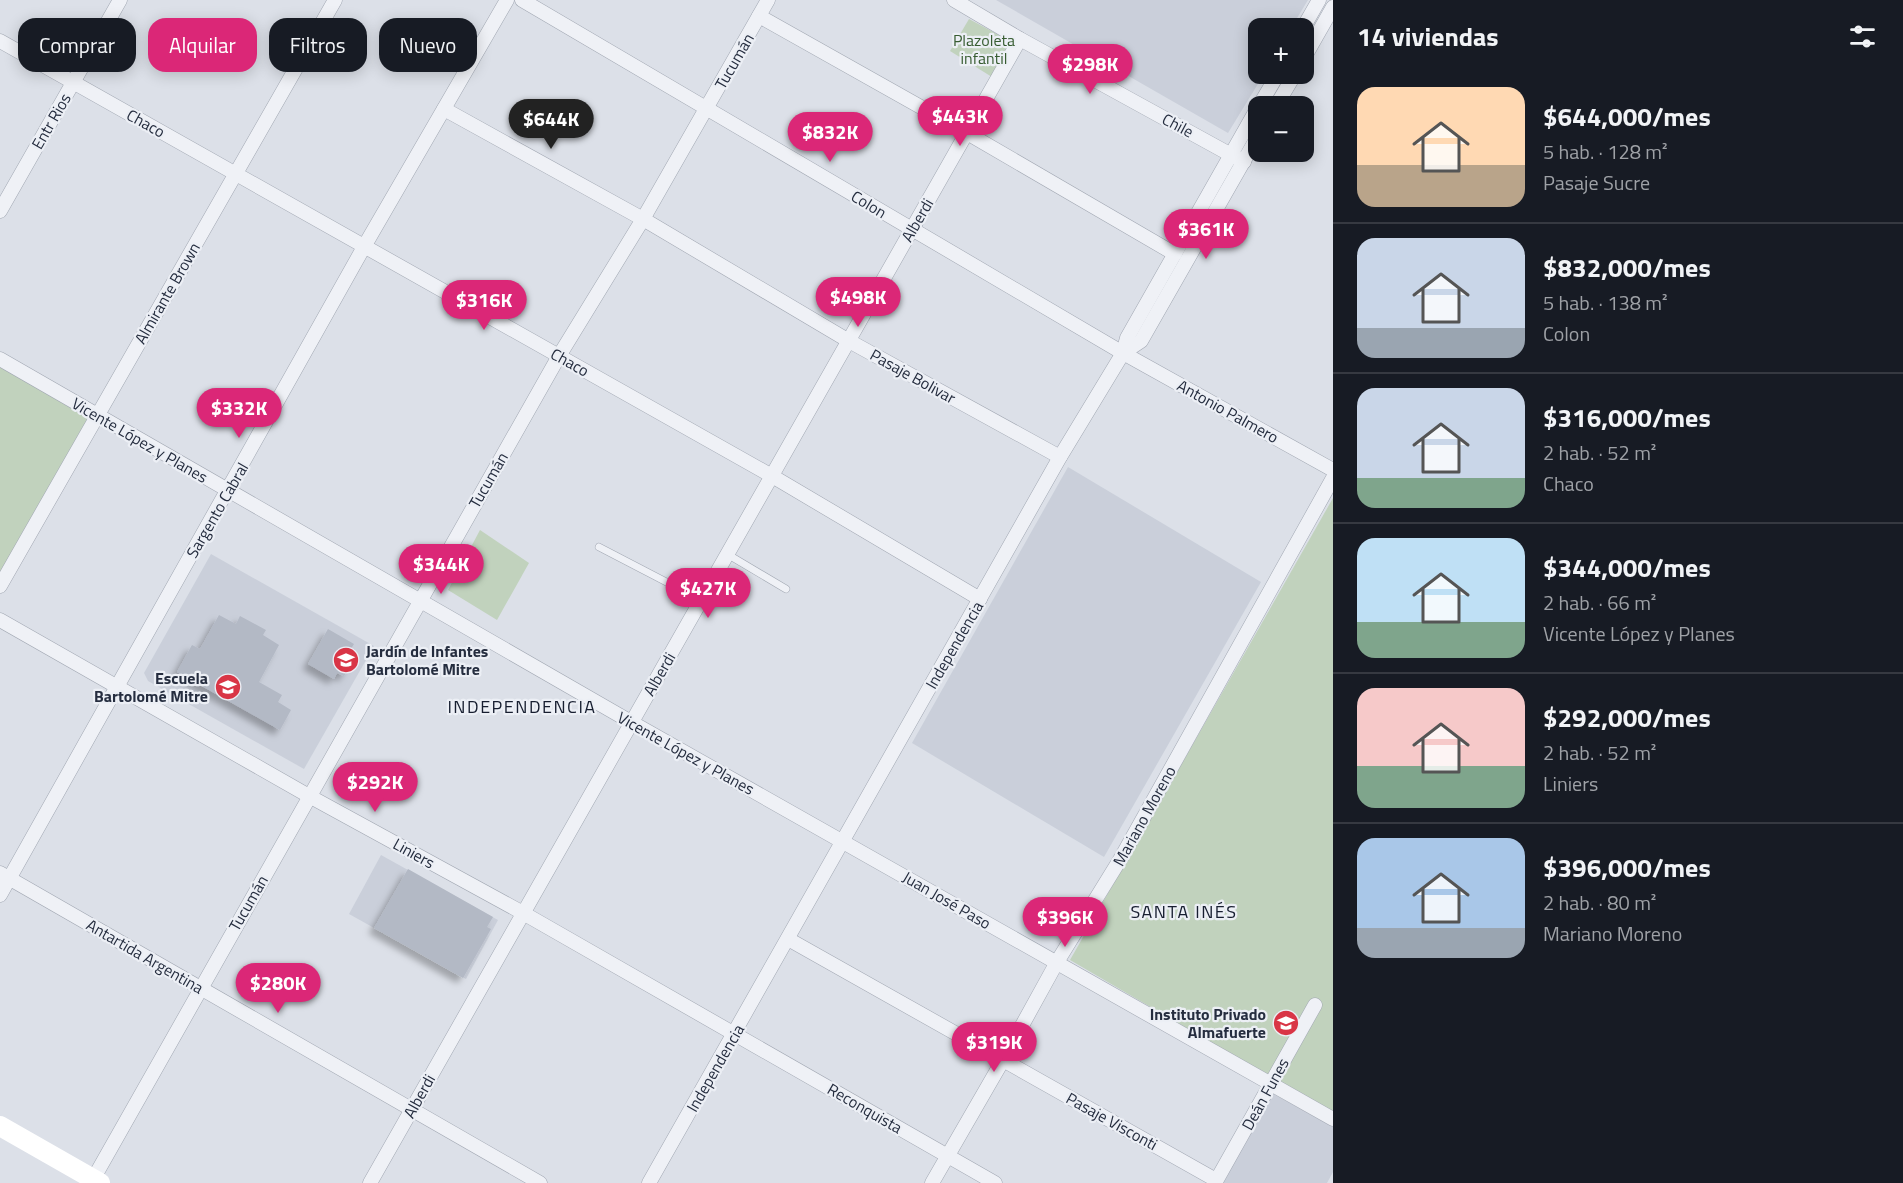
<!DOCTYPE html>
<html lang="es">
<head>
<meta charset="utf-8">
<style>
	:root { --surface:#171b24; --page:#242831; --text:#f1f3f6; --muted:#9ea1a6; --line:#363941; --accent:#db2777 }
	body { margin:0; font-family:"Titillium Web",sans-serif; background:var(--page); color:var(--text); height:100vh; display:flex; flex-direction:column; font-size:22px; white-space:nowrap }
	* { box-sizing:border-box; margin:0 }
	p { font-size:20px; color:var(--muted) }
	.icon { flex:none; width:33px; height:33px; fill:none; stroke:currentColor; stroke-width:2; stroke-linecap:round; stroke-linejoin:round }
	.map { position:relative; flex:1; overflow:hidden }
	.details { display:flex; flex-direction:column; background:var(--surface); width:570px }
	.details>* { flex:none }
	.guide { position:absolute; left:18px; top:18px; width:570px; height:54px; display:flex; gap:12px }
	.tools { position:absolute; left:1248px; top:18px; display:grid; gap:12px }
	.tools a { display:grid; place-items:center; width:66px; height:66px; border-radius:12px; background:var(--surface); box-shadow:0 3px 15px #0003; font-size:30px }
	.price { position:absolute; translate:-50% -51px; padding:0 14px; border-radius:21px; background:var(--accent); color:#fff; font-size:20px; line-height:39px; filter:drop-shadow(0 2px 3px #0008) }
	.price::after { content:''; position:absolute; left:50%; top:36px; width:18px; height:14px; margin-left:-9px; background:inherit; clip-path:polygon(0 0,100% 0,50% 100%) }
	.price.current { background:#222; color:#fff }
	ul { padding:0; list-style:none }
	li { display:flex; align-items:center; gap:18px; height:150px; padding:0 24px }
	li+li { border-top:2px solid var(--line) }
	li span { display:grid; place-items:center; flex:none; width:168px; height:120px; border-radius:18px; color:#555 }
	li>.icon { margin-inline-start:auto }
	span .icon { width:72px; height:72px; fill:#fffc; stroke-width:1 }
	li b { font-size:26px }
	h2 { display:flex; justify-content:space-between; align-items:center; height:72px; padding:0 24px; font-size:26px }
	.chip { padding:0 21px; border-radius:18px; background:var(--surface); box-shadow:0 3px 15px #0003; font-size:21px; line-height:54px }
	.chip.current { background:var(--accent); color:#fff }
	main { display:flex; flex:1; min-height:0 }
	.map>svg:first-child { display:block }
	.built { fill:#cacfda }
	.green { fill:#c1d2bd }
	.building { fill:#b3b9c5; filter:url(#shadow) }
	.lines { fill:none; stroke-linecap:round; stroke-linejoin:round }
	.service-casing { stroke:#a1a7b2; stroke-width:8 }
	.minor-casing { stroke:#a1a7b2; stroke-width:15 }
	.service { stroke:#eff1f6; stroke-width:7 }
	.minor { stroke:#eff1f6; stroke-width:14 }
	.secondary { stroke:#fff; stroke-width:20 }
	.labels { text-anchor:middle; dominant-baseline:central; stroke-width:4.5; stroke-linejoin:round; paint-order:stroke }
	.park-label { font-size:16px; fill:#375c31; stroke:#eceff5 }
	.street-label { font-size:16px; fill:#252d3f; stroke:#eceff5 }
	.poi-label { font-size:16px; font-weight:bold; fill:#252d3f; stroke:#eceff5; text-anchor:end }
	.neighbourhood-label { font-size:18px; letter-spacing:1.5px; fill:#171e30; stroke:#eceff5 }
</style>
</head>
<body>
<main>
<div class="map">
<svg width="1333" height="1183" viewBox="0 0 1333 1183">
	<defs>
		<filter id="shadow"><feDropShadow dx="-5.5" dy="5.5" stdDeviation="3" flood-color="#0004"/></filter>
	</defs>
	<rect width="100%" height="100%" fill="#dce0e8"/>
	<g class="built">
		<path d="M996,0H1308L1291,28H1258V74H1264L1228,133Z"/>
		<path d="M1068,467L1261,582L1104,857L912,743Z"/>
		<path d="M211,554L374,646L304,769L148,681L144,673Z"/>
		<path d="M381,855L498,920L466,979L349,914Z"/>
		<path d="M1272,1093L1333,1127V1172L1327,1183H1220Z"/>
	</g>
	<g class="green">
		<path d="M969,19L1012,42L992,77L950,51Z"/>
		<path d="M0,359L97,416L0,586Z"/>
		<path d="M1333,498V1112L1267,1075L1070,960Z"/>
		<path d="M480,530L529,563L497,620L448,590Z"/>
	</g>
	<g class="building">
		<path d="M219,615L236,624L240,616L266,630L263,635L279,645L259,682L282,695L278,702L291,710L280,730L177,672L192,645L200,649Z"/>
		<path d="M328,629L354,644L349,652L356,656L344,676L337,673L334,679L308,664Z"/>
		<path d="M408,869L493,917L487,927L491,929L463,978L374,928Z"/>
	</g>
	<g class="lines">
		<g class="service-casing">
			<g id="service">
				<path d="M599,547L701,600"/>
				<path d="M727,554L786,589"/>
			</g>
		</g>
		<g class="minor-casing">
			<g id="minor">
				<path d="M522,0L1123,353L1333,470"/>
				<path d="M954,0L1020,39L1244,162"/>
				<path d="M759,16L967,133L1175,254"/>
				<path d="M1303,28L1319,0"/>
				<path d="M0,41L772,476L980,599"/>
				<path d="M1304,58L1333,7"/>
				<path d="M1259,106L1278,74"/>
				<path d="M1276,106L1295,74"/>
				<path d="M444,109L643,219L849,341L1060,457"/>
				<path d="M0,211L120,0"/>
				<path d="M1123,353L1141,341L1258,136"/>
				<path d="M0,359L631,722L1333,1119"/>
				<path d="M0,586L335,0"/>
				<path d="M0,620L309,796L523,913L995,1183"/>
				<path d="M0,873L540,1183"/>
				<path d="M0,895L365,245L507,0"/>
				<path d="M788,939L1216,1180"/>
				<path d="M91,1183L559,356L643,219L768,0"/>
				<path d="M370,1183L1020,39"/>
				<path d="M649,1183L1060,457L1123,353L1127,338L1258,107"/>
				<path d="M932,1183L1003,1060L1057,962L1121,858L1333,478"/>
				<path d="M1215,1183L1315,1005"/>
			</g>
		</g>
		<use href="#service" class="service"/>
		<use href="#minor" class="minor"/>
		<path class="secondary" d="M0,1126L100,1183"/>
	</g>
	<defs>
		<g id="school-disc" transform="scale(1.35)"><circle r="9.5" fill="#d93546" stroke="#eceff5"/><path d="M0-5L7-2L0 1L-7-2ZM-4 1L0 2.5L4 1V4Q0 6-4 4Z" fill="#fff"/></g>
	</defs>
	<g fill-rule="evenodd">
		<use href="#school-disc" x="346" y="660"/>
		<use href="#school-disc" x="228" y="687"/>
		<use href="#school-disc" x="1286" y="1023"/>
	</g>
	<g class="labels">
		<g class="park-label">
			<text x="984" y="40">Plazoleta<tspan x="984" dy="18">infantil</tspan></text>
		</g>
		<g class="street-label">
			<text transform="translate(734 61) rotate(-60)">Tucumán</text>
			<text transform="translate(51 121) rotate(-60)">Entr Rios</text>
			<text transform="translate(146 123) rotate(29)">Chaco</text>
			<text transform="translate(1178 125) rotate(28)">Chile</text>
			<text transform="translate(869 204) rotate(31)">Colon</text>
			<text transform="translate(917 220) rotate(-60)">Alberdi</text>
			<text transform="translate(167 293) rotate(-60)">Almirante Brown</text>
			<text transform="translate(570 362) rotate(29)">Chaco</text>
			<text transform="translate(913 376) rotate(29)">Pasaje Bolivar</text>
			<text transform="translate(1228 411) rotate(29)">Antonio Palmero</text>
			<text transform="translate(140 440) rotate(30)">Vicente López y Planes</text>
			<text transform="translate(488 480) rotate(-60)">Tucumán</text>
			<text transform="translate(217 510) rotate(-60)">Sargento Cabral</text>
			<text transform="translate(954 645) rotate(-60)">Independencia</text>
			<text transform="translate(659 674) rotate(-60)">Alberdi</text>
			<text transform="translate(686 753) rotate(29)">Vicente López y Planes</text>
			<text transform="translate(1144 816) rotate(-61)">Mariano Moreno</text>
			<text transform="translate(414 853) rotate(29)">Liniers</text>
			<text transform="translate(947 900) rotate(30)">Juan José Paso</text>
			<text transform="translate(248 903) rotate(-60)">Tucumán</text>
			<text transform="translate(145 956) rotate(30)">Antartida Argentina</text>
			<text transform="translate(715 1068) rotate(-60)">Independencia</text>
			<text transform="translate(1265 1094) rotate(-61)">Deán Funes</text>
			<text transform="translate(419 1096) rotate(-61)">Alberdi</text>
			<text transform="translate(865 1108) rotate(30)">Reconquista</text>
			<text transform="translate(1112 1121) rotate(29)">Pasaje Visconti</text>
		</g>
		<g class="poi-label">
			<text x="366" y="651" text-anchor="start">Jardín de Infantes<tspan x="366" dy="18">Bartolomé Mitre</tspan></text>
			<text x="208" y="678">Escuela<tspan x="208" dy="18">Bartolomé Mitre</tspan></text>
			<text x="1266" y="1014">Instituto Privado<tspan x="1266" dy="18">Almafuerte</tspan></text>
		</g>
		<g class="neighbourhood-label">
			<text x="522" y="706">INDEPENDENCIA</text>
			<text x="1184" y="911">SANTA INÉS</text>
		</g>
	</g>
</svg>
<div class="tools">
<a>+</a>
<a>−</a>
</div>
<b class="price" style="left:1090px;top:95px">$298K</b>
<b class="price" style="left:960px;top:147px">$443K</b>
<b class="price current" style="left:551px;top:150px">$644K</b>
<b class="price" style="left:830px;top:163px">$832K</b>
<b class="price" style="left:1206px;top:260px">$361K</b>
<b class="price" style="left:858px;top:328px">$498K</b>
<b class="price" style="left:484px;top:331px">$316K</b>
<b class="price" style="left:239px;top:439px">$332K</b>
<b class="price" style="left:441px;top:595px">$344K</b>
<b class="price" style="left:708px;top:619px">$427K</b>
<b class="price" style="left:375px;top:813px">$292K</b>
<b class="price" style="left:1065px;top:948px">$396K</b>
<b class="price" style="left:278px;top:1014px">$280K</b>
<b class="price" style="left:994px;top:1073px">$319K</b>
<div class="guide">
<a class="chip">Comprar</a>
<a class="chip current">Alquilar</a>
<a class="chip">Filtros</a>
<a class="chip">Nuevo</a>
</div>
</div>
<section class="details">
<h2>14 viviendas<svg class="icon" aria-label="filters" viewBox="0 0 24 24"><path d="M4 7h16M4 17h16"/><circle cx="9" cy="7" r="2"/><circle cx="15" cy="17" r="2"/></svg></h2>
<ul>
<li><span style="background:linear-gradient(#ffd9b3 65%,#b9a48a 0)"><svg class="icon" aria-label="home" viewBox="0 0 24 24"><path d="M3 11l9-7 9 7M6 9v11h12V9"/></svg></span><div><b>$644,000/mes</b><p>5 hab. · 128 m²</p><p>Pasaje Sucre</p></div></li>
<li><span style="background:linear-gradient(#c9d6e8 75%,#9aa5b1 0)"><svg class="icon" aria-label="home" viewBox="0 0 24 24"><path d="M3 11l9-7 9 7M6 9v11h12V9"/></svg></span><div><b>$832,000/mes</b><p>5 hab. · 138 m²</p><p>Colon</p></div></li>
<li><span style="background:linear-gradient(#c9d6e8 75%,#7fa58c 0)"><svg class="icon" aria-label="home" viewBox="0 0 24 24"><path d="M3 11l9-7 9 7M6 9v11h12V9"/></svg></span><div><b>$316,000/mes</b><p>2 hab. · 52 m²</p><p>Chaco</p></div></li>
<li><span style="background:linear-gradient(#bfe0f5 70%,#7fa58c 0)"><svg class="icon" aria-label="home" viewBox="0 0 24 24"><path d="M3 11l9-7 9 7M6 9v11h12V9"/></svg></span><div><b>$344,000/mes</b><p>2 hab. · 66 m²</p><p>Vicente López y Planes</p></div></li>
<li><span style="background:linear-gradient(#f6c9c9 65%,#7fa58c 0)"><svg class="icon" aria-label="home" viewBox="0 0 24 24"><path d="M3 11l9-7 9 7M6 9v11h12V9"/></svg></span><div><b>$292,000/mes</b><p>2 hab. · 52 m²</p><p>Liniers</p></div></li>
<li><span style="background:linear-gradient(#a9c7e8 75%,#9aa5b1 0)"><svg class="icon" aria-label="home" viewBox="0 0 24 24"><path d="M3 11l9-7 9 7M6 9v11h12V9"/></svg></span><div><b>$396,000/mes</b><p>2 hab. · 80 m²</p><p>Mariano Moreno</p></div></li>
</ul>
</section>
</main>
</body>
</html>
